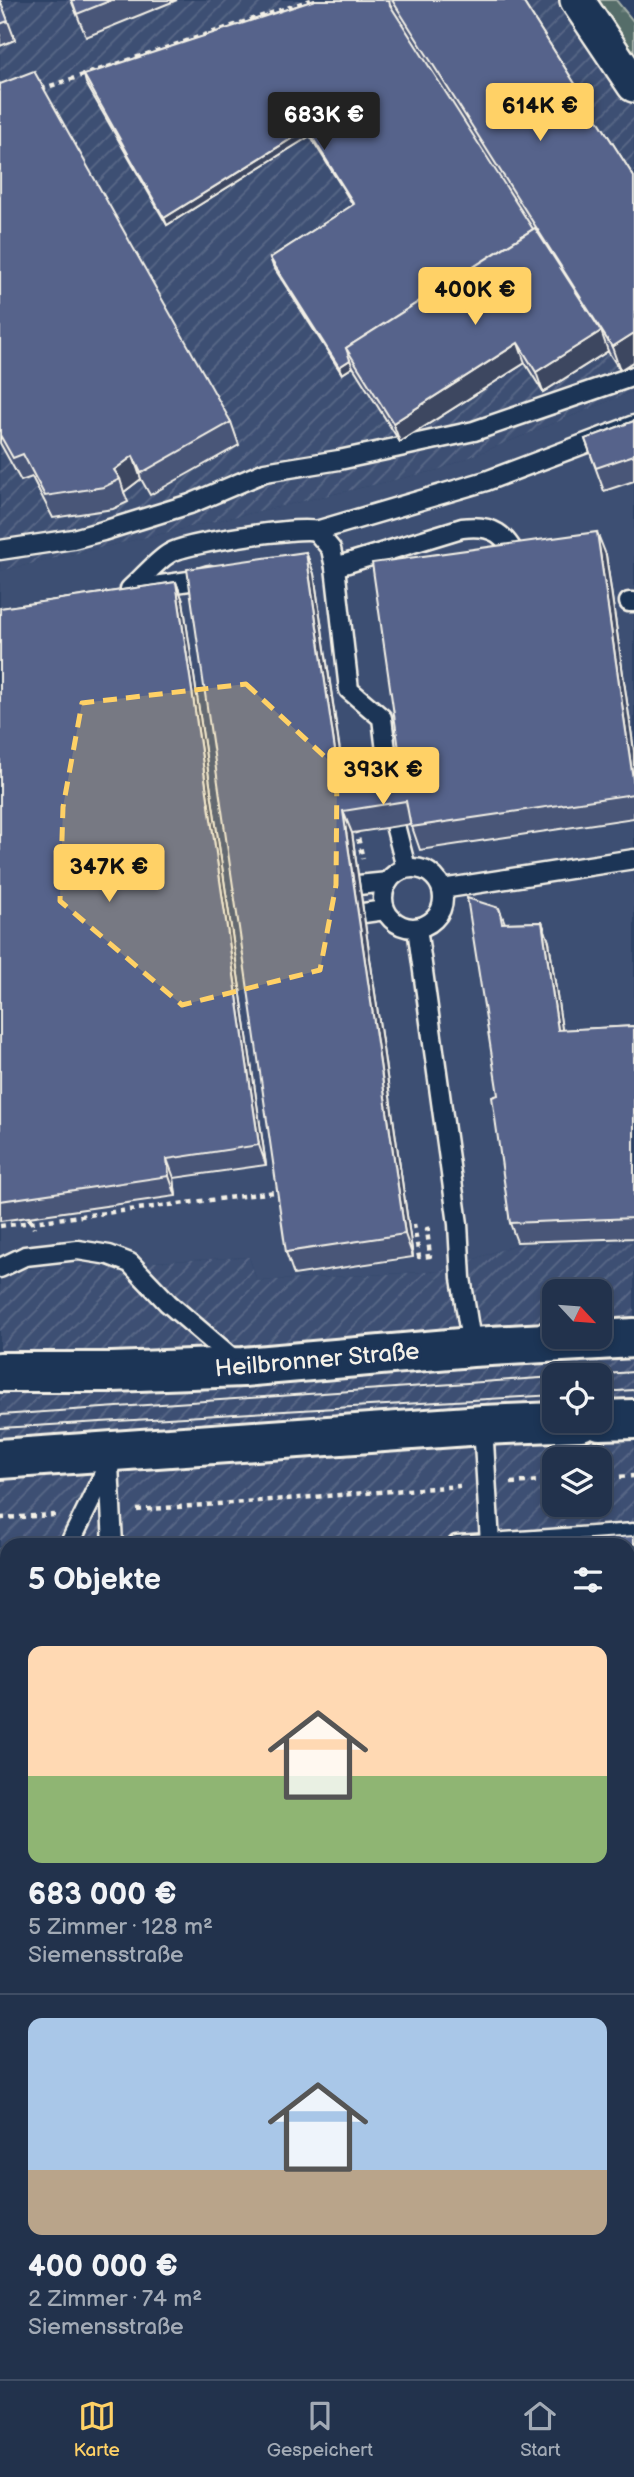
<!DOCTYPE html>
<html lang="de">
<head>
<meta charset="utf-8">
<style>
	:root { --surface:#22324c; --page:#2e3e56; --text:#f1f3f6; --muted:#a2aab5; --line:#3f4d64; --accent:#ffd166 }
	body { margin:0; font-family:"Balsamiq Sans",sans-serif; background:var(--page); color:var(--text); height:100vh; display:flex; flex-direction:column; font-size:26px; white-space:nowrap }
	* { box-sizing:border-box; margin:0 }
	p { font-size:23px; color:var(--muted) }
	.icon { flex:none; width:38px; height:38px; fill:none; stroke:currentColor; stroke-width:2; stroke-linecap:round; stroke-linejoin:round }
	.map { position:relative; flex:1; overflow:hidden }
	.sheet { position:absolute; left:0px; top:1538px; width:635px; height:842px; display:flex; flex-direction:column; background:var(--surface); border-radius:21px 21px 0 0; box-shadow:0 4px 10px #0003,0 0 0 2px var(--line) }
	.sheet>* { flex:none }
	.needle { width:46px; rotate:116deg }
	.controls { position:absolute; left:542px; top:1279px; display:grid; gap:14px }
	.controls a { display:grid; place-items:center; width:70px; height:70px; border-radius:14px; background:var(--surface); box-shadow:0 4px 10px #0003,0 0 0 2px var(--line); font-size:35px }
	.price { position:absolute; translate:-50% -60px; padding:0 16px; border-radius:7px; background:var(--accent); color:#111; font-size:23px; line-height:46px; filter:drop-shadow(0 2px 4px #0008) }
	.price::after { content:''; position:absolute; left:50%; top:42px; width:21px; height:16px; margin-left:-10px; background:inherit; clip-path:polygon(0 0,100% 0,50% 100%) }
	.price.selected { background:#222; color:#fff }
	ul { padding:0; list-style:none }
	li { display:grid; align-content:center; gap:14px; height:371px; padding:0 28px }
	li+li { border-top:2px solid var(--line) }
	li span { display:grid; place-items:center; height:217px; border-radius:14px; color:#555 }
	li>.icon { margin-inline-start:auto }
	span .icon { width:126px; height:126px; fill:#fffc; stroke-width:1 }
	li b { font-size:30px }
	h2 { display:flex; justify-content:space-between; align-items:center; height:84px; padding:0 28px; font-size:30px }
	.tab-bar { display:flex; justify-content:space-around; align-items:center; height:98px; border-top:2px solid var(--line); background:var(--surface); font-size:19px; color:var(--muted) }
	.tab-bar a { display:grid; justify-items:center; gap:4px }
	.tab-bar .selected { color:var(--accent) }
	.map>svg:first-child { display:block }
	.built { fill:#3d4f73 }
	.industrial { fill:url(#industrial-furrows); fill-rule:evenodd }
	.grass { fill:url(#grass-dots); stroke:#a4afa8; stroke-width:2 }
	.forest { fill:url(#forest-firs); stroke:#a4afa8; stroke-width:2 }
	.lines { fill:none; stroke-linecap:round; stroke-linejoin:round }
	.lane-casing { stroke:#f4f1e8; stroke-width:23 }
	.street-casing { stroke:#f4f1e8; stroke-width:38 }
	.primary-casing { stroke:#f4f1e8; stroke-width:44 }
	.path { stroke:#f4f1e8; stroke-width:4.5; stroke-dasharray:5 5; stroke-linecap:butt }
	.lane { stroke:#1d3557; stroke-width:18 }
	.street { stroke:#1d3557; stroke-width:33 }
	.primary { stroke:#1d3557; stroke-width:38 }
	.tram { stroke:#f4f1e8; stroke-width:2 }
	.path-bridge { stroke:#f4f1e8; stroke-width:4.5; stroke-dasharray:5 5; stroke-linecap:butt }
	.wall { fill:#4a5678; stroke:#f4f1e8; stroke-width:2 }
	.shaded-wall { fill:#3c4661; stroke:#f4f1e8; stroke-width:2 }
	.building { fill:#56648b; stroke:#f4f1e8; stroke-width:2 }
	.marked { fill:#ffd166; fill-opacity:0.2; stroke:#ffd166; stroke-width:5; stroke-dasharray:14 9; stroke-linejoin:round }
	.labels { text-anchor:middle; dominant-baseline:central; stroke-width:7; stroke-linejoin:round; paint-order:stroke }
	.street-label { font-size:24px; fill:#f4f1e8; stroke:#1d3557 }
</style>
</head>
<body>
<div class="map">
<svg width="634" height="2379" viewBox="0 0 634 2379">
	<defs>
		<pattern id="industrial-furrows" width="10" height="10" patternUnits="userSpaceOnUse" patternTransform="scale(1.75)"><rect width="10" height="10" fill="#3d4f73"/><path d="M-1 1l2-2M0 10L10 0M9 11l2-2" fill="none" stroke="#5a6987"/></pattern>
		<pattern id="grass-dots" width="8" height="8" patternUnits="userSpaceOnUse" patternTransform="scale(1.75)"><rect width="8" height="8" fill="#556d69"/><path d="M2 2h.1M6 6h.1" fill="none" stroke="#6e827e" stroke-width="1.8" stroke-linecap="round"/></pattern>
		<pattern id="forest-firs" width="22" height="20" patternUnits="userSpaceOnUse" patternTransform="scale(1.75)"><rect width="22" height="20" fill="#556d69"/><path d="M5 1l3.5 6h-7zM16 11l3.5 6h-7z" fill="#6e827e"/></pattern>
	</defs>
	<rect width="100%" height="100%" fill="#2d4266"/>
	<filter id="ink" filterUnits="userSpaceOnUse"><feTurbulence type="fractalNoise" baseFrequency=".0143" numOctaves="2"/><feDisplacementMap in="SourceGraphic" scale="14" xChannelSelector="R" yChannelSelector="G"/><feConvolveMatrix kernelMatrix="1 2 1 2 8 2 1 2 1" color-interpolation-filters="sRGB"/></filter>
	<g filter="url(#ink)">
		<path class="built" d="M634,391V1242L517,1244L441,1271L257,1281L249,1257L0,1270V571L438,470Z"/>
		<g class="industrial">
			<path d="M0,0H582L634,73V391L438,470L0,571Z"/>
			<path d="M634,1242V2113H628V1545H7V2373H53V2379H0V1270L249,1257L257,1281L441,1271L517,1244ZM555,1292H600V1337H555ZM555,1376H600V1421H555ZM555,1460H600V1505H555Z"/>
		</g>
		<path class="grass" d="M628,2121H634V2379H145L157,2373H628Z"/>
		<path class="forest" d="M583,0H616L634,22V71Z"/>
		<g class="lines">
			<g class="lane-casing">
				<g id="lane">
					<path d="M316,531L331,549L335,567L349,690L382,718L395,825L406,868"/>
					<path d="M0,550L73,539L103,531L190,504L265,472L339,460L474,431L634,376"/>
					<path d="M335,567L462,528C493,524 506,534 519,562"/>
					<path d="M154,586L189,581L209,575"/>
					<path d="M130,589C143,578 156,561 170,553C185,543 301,526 316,531L486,481L634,425"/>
					<path d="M629,602H634"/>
					<circle cx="413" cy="898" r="30"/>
					<path d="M338,887L388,882"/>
					<path d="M442,889L634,859"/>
					<path d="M342,916L385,910"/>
					<path d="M417,928L458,1224L461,1278L472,1347"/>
					<path d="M0,1268L25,1256L78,1250L109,1255L130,1263L168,1303L238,1363"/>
					<path d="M483,1425L490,1543L565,1538V1545"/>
					<path d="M109,1465L113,1545"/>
					<path d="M565,1538L634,1533"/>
					<path d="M69,1545L115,1451"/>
					<path d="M457,1545L490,1543"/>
					<path d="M628,1957L634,1956"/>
					<path d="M0,2010L7,2022"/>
					<path d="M0,2051L7,2052"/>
					<path d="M0,2104H7"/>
				</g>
			</g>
			<g class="street-casing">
				<path id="street" d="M577,0L634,85"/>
			</g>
			<g class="primary-casing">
				<g id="primary">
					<path d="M0,1372H112L243,1367L472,1347L634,1338"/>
					<path d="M600,1420L634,1419"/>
					<path d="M0,1459L483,1425L581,1421"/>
				</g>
			</g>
			<g class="path">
				<path d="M41,89L311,0"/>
				<path d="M356,829L363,859"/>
				<path d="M29,1218L34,1228"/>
				<path d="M414,1224L419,1257L430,1256L427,1229L434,1228"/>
				<path d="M600,1478L634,1476"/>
				<path d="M511,1483L555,1480"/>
				<path d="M137,1510L460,1486"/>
				<path d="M0,1518L55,1515"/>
			</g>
			<use href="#lane" class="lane"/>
			<use href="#street" class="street"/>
			<use href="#primary" class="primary"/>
			<g class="tram">
				<path d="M575,1376L634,1372"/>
				<path d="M600,1392L634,1390"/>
				<path d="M0,1415L555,1377"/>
				<path d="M0,1428L555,1395"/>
			</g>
			<path class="path-bridge" d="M0,1226L283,1191"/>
		</g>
		<g class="wall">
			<path d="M0,0L15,40L0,46Z"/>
			<path d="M71,0H177L86,37Z"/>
			<path d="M315,0H522L634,177V361L620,370L607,350L608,351L543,392L525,363L400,442L353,367L342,374L273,266L270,258L353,205L310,136L167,225L86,83L84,75Z"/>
			<path d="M0,84L231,422L239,445L150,495L141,479L124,492L128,502L113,509L53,518L32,477L21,481L0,443Z"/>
			<path d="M634,421V481L604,491L585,439Z"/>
			<path d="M306,552L314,574L343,771L401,763L606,555L634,751V818L420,850L411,824L352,833L413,1257L294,1275L286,1252Z"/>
			<path d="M176,582L183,601L266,1165L174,1178L176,1196L0,1221V608Z"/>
			<path d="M499,908L505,923L542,922L549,942L562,1030L634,1026V1238L517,1242L510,1223L498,1095Z"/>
			<path d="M634,1536V1883H630L628,1879V1545Z"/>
			<path d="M0,1548L5,1563L7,1574V1699L0,1700Z"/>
			<rect x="0" y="2243" width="7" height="116"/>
		</g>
		<g class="shaded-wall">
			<path d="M307,129L310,136L167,225L164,218Z"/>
			<path d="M601,331L608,351L543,392L536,372Z"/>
			<path d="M634,333V361L620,370L612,347Z"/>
			<path d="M518,343L525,363L400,442L393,423Z"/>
			<path d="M350,360L353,367L342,374L339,367Z"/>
			<path d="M133,456L141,479L124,492L120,479L114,470Z"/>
			<path d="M597,532L606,555L634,751V786Z"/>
			<path d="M306,552L314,574L346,794L338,771Z"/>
			<path d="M176,582L183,601L266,1165L259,1145Z"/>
			<path d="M343,811L352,833L413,1257L405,1234Z"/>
			<path d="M542,922L549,942L565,1049L558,1030Z"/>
			<path d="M167,1159L174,1178L176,1196L169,1176Z"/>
			<path d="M0,1548L5,1563L7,1574V1600L0,1555Z"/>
		</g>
		<g class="building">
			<path d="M0,0L8,21L0,24Z"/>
			<path d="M72,0H112L77,14Z"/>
			<path d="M315,0H389L390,5L533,229L346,348L350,360L339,367L270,258L354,204L307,129L164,218L84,75Z"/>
			<path d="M392,0H522L634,177V333L612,347Z"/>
			<path d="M34,71L231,422L141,473L133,456L114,470L120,479L104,487L45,496L23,454L13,458L0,435V84Z"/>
			<path d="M535,228L601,331L536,372L518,343L393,423L346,348Z"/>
			<path d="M634,421V455L596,468L585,439Z"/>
			<path d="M597,532L634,786V794L411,827L406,801L343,811L405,1234L286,1252L187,569L306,552L338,771L401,763L372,563Z"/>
			<path d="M176,582L259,1145L167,1159L169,1176L0,1201V608Z"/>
			<path d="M467,898L499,908L502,923L542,922L558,1030L634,1026V1218L510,1223L492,1097L498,1095Z"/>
			<path d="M634,1536V1868H628V1545H502Z"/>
			<path d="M0,1555L7,1600V1679L0,1680Z"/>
			<rect x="0" y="2243" width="7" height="97"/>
		</g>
	</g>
	<path class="marked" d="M246,684L337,768L336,885L320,970L182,1005L60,901L63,807L82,703Z"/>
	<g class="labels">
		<g class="street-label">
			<text transform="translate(317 1360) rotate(-5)">Heilbronner Straße</text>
		</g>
	</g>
</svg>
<div class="controls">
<a><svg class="needle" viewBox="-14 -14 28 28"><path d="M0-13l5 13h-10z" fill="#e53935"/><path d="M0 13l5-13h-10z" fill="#a2aab5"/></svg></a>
<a><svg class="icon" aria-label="locate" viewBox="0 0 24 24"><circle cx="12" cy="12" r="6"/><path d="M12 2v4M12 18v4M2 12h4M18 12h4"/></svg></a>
<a><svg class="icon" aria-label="layers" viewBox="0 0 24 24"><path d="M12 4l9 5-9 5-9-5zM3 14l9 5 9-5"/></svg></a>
</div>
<b class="price" style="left:540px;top:143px">614K €</b>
<b class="price selected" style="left:324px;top:152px">683K €</b>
<b class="price" style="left:475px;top:327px">400K €</b>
<b class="price" style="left:383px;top:807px">393K €</b>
<b class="price" style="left:109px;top:904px">347K €</b>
<section class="sheet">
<h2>5 Objekte<svg class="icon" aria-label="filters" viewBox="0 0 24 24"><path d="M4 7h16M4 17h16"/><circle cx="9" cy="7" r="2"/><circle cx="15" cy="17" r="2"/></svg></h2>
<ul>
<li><span style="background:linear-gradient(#ffd9b3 60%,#8fb573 0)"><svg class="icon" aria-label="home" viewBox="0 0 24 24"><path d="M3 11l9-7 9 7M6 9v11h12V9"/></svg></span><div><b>683 000 €</b><p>5 Zimmer · 128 m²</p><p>Siemensstraße</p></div></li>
<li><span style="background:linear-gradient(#a9c7e8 70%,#b9a48a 0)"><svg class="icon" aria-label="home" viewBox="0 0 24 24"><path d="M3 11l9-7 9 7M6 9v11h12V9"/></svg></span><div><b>400 000 €</b><p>2 Zimmer · 74 m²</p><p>Siemensstraße</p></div></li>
</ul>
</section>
</div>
<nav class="tab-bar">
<a class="selected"><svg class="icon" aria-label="map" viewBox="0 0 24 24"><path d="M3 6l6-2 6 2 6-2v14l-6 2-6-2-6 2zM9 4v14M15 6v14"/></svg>Karte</a>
<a><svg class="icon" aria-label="saved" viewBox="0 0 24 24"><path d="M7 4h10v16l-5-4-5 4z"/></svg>Gespeichert</a>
<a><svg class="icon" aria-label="home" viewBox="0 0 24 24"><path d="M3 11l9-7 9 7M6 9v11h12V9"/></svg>Start</a>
</nav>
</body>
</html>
